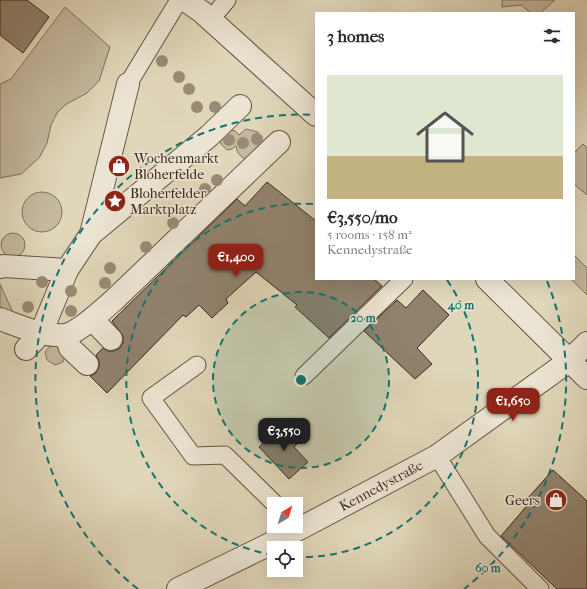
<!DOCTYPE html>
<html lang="en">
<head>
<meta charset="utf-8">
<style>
	:root { --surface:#fff; --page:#f7f7f7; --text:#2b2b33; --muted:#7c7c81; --accent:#8f2418 }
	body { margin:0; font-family:"IM FELL French Canon",serif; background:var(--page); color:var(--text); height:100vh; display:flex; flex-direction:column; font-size:15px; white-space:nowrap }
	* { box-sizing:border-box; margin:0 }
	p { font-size:13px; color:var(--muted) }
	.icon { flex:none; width:22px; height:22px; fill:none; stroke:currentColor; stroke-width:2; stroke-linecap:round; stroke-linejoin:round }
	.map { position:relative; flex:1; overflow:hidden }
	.panel { position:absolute; left:315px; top:12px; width:260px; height:268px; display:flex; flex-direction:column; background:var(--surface); border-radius:0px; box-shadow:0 4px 16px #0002 }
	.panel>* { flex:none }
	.needle { width:26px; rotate:38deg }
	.fabs { position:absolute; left:267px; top:497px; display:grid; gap:8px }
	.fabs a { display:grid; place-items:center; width:36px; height:36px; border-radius:0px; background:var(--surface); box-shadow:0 4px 16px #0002; font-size:20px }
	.price { position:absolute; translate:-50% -34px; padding:0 9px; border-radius:8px; background:var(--accent); color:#fff; font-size:13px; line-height:26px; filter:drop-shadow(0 1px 2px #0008) }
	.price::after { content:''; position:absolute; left:50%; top:24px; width:12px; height:9px; margin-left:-6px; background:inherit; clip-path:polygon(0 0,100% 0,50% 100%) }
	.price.selected { background:#222; color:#fff }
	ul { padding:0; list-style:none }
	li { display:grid; align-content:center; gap:8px; height:212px; padding:0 12px }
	li span { display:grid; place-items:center; height:124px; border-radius:0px; color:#555 }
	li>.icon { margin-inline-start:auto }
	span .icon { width:72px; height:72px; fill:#fffc; stroke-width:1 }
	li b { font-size:17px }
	h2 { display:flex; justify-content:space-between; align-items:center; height:48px; padding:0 12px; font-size:17px }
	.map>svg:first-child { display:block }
	.green { fill:#c4b89e; stroke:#80705e }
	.building { fill:#91826e; stroke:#3b271d }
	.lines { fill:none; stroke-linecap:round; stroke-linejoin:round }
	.service-casing { stroke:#645344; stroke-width:19 }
	.pedestrian-casing { stroke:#645344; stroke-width:24 }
	.minor-casing { stroke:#645344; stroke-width:24 }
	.tertiary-casing { stroke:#645344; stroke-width:24 }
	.service { stroke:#ebe4d2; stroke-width:17 }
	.pedestrian { stroke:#ebe4d2; stroke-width:22 }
	.minor { stroke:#ebe4d2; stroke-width:22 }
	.tertiary { stroke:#ebe4d2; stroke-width:22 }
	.tree { fill:#988a75 }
	.ring { fill:none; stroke:#0f766e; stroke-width:2; stroke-dasharray:7 5 }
	.labels { text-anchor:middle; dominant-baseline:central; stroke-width:3; stroke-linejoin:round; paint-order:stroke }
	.poi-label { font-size:14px; fill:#3b271d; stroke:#ebe4d2; text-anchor:start }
	.street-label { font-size:14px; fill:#3b271d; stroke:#ebe4d2 }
	.centre { fill:#0f766e; stroke:#ebe4d2; stroke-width:2 }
	.ring-label { font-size:12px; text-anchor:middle; font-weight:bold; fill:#0f766e; stroke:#ebe4d2; stroke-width:3; stroke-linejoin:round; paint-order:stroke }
</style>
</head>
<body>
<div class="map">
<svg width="587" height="589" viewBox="0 0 587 589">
	<rect width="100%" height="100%" fill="#e0d6b9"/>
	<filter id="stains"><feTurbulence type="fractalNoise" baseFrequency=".005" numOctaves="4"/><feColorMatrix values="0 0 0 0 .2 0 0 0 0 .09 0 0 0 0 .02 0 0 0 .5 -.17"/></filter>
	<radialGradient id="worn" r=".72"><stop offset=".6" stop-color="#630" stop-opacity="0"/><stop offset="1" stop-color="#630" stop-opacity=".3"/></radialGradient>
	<g class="green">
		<path d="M502,0H555L540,13H531L521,5L502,7Z"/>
		<path d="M65,7L110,47L99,81L87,93L65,105L57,113L51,125L47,143L39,158L21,174L0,178V84L11,79Z"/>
		<path d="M246,129L258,132L264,145L249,160C241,158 237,154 236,146L232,149L227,150L221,144L220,138L230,130L235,131L239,135Z"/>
		<path d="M583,144L587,148V195L574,184V153Z"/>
		<circle cx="42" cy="212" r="20"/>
		<circle cx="13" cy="245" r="12"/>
		<path d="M574,255L587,268V295L571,279H574Z"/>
		<path d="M0,284L14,315L0,311Z"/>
		<path d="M51,345H59L66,353L63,362L55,365L47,360L45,352Z"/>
	</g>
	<g class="building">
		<path d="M0,0H27L49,17L23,53L0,35Z"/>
		<path d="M267,182L316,221V279H374L382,286L329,338L295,307L297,305L256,272L226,299L228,303L212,318L199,305L186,317L183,315L107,393L90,376L96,373L99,367V361L96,355L103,348L108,351H114L120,348L123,343V336L112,321L237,199L245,206Z"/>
		<path d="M423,290L449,315L417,348L432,364L415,379L364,331L397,300L406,308Z"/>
		<path d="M283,425L299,442L294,447L308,462L289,479L259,447Z"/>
		<path d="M553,470L587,501V589H557L501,536L530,502L527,499Z"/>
	</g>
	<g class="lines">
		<g class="service-casing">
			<g id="service">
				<path d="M210,20L227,0"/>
				<path d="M128,84L179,0"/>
				<path d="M197,365L151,398L193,456L225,455L275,504"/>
				<path d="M304,376L404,279"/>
				<path d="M437,456L487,536L540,589"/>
			</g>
		</g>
		<g class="pedestrian-casing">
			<g id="pedestrian">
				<path d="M91,234L209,136L240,106"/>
				<path d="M0,267L3,266L67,270"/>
				<path d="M0,319C20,326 43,337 65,335C78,333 105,308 115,299L279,142"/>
				<path d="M92,319L111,339"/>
				<path d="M66,335L70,348L87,364"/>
				<path d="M26,349L41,333L67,270L91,234L128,84"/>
			</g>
		</g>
		<g class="minor-casing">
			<path id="minor" d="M178,589L280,539L437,456L569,361L587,343"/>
		</g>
		<g class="tertiary-casing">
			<g id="tertiary">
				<path d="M185,0L202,12L316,115"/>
				<path d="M487,279L587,378"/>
			</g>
		</g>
		<use href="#service" class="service"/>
		<use href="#pedestrian" class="pedestrian"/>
		<use href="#minor" class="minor"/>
		<use href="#tertiary" class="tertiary"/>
	</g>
	<g class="tree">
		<circle cx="162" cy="61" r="6"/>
		<circle cx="179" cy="77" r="6"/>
		<circle cx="189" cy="89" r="6"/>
		<circle cx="197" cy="107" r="6"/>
		<circle cx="215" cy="107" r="6"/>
		<circle cx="257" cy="139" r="6"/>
		<circle cx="229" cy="140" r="6"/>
		<circle cx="243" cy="143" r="6"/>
		<circle cx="217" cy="180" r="6"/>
		<circle cx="205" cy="189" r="6"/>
		<circle cx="173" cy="223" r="6"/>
		<circle cx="146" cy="247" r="6"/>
		<circle cx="110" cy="268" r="6"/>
		<circle cx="42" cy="282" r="6"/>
		<circle cx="105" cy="283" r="6"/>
		<circle cx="71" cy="291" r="6"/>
		<circle cx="28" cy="307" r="6"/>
		<circle cx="71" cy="311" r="6"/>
	</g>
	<circle cx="301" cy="380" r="88" fill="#0f766e" fill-opacity=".12"/>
	<g class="ring">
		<circle cx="301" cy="380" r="88"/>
		<path d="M273 555A177 177 0 0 1 315 204M447 280A177 177 0 0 1 296 557"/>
		<path d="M138 589A265 265 0 0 1 315 115M547 281A265 265 0 0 1 464 589"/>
	</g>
	<defs>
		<g id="shop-disc" transform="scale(1.15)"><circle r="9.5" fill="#8f2418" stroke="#ebe4d2"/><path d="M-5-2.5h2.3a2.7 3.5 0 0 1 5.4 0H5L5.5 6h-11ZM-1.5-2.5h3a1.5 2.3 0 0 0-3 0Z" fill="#fff"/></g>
		<g id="sight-disc" transform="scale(1.15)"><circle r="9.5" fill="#8f2418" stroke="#ebe4d2"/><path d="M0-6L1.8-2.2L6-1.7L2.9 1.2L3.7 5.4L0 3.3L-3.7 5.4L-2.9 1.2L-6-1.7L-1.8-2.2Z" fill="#fff"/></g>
	</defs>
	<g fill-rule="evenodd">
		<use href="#shop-disc" x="119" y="166"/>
		<use href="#sight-disc" x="115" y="201"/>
		<use href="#shop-disc" x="556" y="500"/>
	</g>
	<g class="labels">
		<g class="poi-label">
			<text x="134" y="158">Wochenmarkt<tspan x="134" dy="16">Bloherfelde</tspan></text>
			<text x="130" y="193">Bloherfelder<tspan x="130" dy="16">Marktplatz</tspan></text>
			<text x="540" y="500" text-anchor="end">Geers</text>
		</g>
		<g class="street-label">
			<text transform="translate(381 486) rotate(-28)">Kennedystraße</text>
		</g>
	</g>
	<circle cx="301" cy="380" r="6" class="centre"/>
	<g class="ring-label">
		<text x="461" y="309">40 m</text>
		<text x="363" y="322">20 m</text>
		<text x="488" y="572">60 m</text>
	</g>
	<rect width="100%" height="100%" filter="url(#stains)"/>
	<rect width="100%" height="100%" fill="url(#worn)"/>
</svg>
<div class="fabs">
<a><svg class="needle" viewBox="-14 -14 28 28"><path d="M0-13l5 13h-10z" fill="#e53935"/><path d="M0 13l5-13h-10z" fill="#7c7c81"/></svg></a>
<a><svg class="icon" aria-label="locate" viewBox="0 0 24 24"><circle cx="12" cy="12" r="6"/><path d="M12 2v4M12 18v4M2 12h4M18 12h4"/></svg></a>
</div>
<b class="price" style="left:236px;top:278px">€1,400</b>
<b class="price" style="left:513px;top:422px">€1,650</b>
<b class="price selected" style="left:284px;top:452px">€3,550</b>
<section class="panel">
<h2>3 homes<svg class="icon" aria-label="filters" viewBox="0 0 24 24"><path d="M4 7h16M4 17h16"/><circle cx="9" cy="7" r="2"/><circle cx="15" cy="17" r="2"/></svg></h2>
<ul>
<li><span style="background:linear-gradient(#dfe7d0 65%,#c2b280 0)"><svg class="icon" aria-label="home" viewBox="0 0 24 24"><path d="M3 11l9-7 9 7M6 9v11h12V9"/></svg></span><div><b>€3,550/mo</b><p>5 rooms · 158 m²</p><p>Kennedystraße</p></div></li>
</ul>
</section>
</div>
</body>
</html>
